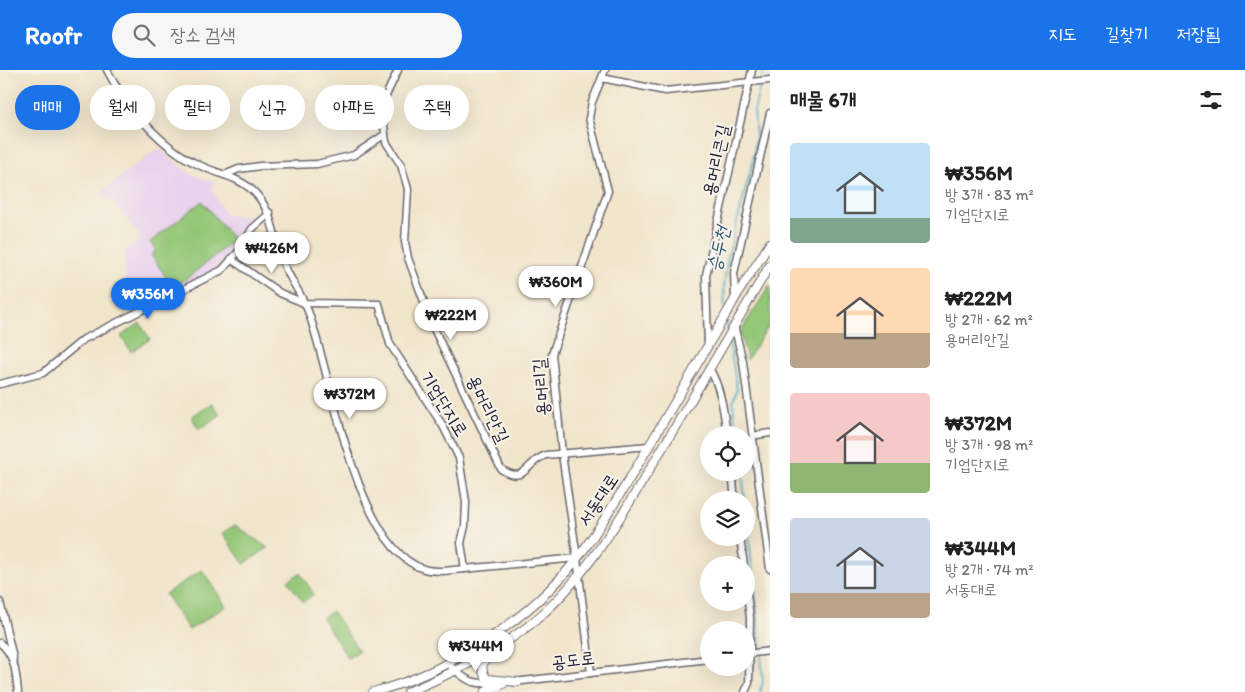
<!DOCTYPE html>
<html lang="ko">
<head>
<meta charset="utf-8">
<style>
	:root { --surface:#fff; --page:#f6f6f6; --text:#222; --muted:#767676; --accent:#1a73e8 }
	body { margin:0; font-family:Itim,"Poor Story",sans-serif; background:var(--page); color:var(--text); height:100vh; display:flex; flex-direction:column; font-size:19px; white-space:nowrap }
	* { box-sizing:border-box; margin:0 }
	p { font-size:16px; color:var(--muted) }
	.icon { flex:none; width:28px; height:28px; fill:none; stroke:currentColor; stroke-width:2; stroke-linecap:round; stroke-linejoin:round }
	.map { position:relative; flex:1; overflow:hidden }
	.panel { display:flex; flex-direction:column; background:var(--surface); width:475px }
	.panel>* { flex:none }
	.banner { position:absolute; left:15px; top:15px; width:475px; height:45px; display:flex; gap:10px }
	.fabs { position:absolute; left:700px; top:356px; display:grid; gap:10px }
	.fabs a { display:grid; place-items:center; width:55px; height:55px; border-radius:50%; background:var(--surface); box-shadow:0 5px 20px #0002; font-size:25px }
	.price { position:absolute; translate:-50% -42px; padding:0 11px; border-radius:18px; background:#fff; color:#222; font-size:16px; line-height:32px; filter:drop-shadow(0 1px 2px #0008) }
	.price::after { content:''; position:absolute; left:50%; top:30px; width:15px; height:11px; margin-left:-8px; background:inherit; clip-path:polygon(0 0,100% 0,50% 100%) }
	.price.current { background:var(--accent); color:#fff }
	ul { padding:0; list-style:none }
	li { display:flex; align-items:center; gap:15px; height:125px; padding:0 20px }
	li span { display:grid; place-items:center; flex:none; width:140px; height:100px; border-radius:5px; color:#555 }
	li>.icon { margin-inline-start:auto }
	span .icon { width:60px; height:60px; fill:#fffc; stroke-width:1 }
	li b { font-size:21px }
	h2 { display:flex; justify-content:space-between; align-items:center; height:60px; padding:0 20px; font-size:21px }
	.tag { padding:0 18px; border-radius:22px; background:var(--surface); box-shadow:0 5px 20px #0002; font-size:18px; line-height:45px }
	.tag.current { background:var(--accent); color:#fff }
	header { display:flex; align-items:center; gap:30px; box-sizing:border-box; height:70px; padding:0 25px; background:var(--accent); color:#fff }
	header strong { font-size:24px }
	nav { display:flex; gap:28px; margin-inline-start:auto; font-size:18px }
	.search { width:350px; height:45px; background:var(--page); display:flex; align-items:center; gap:12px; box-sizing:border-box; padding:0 18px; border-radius:28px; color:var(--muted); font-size:19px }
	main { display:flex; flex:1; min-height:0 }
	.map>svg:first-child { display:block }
	.built { fill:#e9d2ed }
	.green { fill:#93c676; stroke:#5a7458 }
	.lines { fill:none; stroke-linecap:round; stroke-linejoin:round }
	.stream { stroke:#44a7c4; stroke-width:2 }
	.minor-casing { stroke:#6a666d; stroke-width:9 }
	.major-casing { stroke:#6a666d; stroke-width:10 }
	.minor { stroke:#fff; stroke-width:6 }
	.major { stroke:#fff; stroke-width:8 }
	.labels { text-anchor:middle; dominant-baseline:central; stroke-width:4; stroke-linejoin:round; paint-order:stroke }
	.street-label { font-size:18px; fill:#22223b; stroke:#f7f3e8 }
	.water-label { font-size:19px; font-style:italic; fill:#305772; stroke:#f7f3e8 }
</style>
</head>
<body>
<header>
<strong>Roofr</strong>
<div class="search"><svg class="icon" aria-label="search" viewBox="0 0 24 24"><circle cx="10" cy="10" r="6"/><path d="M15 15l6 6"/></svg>장소 검색</div>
<nav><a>지도</a><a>길찾기</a><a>저장됨</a></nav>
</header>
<main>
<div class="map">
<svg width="770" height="622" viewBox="0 0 770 622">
	<rect width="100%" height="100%" fill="#f7f3e8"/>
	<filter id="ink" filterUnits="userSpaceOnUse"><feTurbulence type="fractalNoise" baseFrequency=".02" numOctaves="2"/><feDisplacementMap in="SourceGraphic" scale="10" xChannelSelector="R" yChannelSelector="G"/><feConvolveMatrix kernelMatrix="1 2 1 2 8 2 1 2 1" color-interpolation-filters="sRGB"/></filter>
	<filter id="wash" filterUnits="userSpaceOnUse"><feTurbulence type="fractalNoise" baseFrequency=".0096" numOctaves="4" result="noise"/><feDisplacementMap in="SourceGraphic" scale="20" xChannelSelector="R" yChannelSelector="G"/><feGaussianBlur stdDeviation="1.12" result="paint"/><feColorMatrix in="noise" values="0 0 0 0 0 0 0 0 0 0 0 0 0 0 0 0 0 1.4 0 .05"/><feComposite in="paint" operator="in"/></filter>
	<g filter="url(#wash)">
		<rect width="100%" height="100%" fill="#f1e5cb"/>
		<path class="built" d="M158,78L191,104L214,112L211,119L225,144L259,149L243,164L235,179L215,200L141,240L125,211V182L142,168L110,129L99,124Z"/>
		<g class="green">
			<path d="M202,131L234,170L174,219L151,185L156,180L150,172Z"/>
			<path d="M770,215V253L747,290L740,262Z"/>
			<path d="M140,253L150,269L131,282L121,266Z"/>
			<path d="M212,333L220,345L199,359L191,347Z"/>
			<path d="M235,455L268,478L244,494L222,463Z"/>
			<path d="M202,500L226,536L189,560L165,524Z"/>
			<path d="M300,503L314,524L303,532L288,511Z"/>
			<path d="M332,541L359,581L348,588L322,548Z"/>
		</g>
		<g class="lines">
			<g class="stream">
				<path d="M725,240L724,215L728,186L753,92L756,66L754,41L764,0"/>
				<path d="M726,250L728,260"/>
				<path d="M729,270L737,319L733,333L737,365"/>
				<path d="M742,402L745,430"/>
				<path d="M746,439L761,580"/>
				<path d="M760,622L763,612L761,585"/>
			</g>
		</g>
	</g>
	<g filter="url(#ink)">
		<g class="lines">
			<g class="minor-casing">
				<g id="minor">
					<path d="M107,0C124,34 161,77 197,94C214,103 236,106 251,119C275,140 273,171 285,197C292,212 302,226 308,241C331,302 355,478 424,499C430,501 437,501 443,501L577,488L591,603"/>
					<path d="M398,0L384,30L383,47L386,72L401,95L408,119L405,172L408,188L434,259L501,399C526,416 526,391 546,385L649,376"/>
					<path d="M602,8L665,21L770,10"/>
					<path d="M224,105L239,99L260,96L317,94L354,85L384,65"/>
					<path d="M231,189L280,223L304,233L379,234L390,274L443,356L459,388L466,432L465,456L461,473L465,499"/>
					<path d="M735,228L734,203L770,43"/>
					<path d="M734,255L743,292L770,499"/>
					<path d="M708,276L706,205L752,0"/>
					<path d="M709,298C721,317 724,343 727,365"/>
					<path d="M0,314L43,303L84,269L222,200L240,180L252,159L270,143"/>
					<path d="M757,365L770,363"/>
					<path d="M732,402L735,430"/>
					<path d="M740,468L744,495"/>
					<path d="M577,488L562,384L552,284L608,121L589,48L592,32L605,0"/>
					<path d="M0,532L13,588"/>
					<path d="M0,573C15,585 16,603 18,622"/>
					<path d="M746,584L770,581"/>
					<path d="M448,593C467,614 475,614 502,614"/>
					<path d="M514,612L709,589"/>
					<path d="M745,622L749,613L750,548L746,516"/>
				</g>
			</g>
			<g class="major-casing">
				<g id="major">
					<path d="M488,583C483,593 479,599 487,609L518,612"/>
					<path d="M373,622C452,602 538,544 585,478C616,434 642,388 669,342C690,307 711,270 732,234C743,213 758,194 770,173"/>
					<path d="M408,622C450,604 490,585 527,557C583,514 621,447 657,387C696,324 732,259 770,195"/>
					<path d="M485,622L503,614"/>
				</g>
			</g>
			<use href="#minor" class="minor"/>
			<use href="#major" class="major"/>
		</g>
	</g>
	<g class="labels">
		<g class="street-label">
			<text transform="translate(716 90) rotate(-78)">용머리큰길</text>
			<text transform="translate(541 317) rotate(-94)">용머리길</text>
			<text transform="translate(444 334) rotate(58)">기업단지로</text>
			<text transform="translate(488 339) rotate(64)">용머리안길</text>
			<text transform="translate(598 430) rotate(-57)">서동대로</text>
			<text transform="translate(573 590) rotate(-7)">공도로</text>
		</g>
		<g class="water-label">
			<text transform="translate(718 179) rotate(-77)">승두천</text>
		</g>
	</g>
</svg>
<div class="fabs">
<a><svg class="icon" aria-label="locate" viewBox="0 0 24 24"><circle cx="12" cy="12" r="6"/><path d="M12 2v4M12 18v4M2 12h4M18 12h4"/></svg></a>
<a><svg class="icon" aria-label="layers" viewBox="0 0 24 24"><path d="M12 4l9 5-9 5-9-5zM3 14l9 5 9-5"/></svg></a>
<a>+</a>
<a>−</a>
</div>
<b class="price" style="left:272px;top:204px">₩426M</b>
<b class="price" style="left:556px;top:238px">₩360M</b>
<b class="price current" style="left:148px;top:250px">₩356M</b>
<b class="price" style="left:451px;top:271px">₩222M</b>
<b class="price" style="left:350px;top:350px">₩372M</b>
<b class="price" style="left:476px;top:602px">₩344M</b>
<div class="banner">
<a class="tag current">매매</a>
<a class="tag">월세</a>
<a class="tag">필터</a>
<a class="tag">신규</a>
<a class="tag">아파트</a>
<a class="tag">주택</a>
</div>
</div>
<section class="panel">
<h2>매물 6개<svg class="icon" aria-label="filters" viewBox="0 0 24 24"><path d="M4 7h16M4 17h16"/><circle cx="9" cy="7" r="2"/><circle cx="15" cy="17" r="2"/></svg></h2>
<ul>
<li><span style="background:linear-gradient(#bfe0f5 75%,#7fa58c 0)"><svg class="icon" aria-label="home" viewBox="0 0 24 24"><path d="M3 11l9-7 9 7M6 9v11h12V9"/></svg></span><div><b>₩356M</b><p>방 3개 · 83 m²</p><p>기업단지로</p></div></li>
<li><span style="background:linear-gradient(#ffd9b3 65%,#b9a48a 0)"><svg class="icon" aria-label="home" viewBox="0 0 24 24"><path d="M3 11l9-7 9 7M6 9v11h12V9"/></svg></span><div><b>₩222M</b><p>방 2개 · 62 m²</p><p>용머리안길</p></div></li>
<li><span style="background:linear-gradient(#f6c9c9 70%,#8fb573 0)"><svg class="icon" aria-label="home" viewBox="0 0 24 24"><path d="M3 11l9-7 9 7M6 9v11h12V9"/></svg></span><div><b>₩372M</b><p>방 3개 · 98 m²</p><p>기업단지로</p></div></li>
<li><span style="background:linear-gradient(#c9d6e8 75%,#b9a48a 0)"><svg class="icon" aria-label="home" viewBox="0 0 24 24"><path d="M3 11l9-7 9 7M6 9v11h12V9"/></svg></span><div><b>₩344M</b><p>방 2개 · 74 m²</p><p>서동대로</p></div></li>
</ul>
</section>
</main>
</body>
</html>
